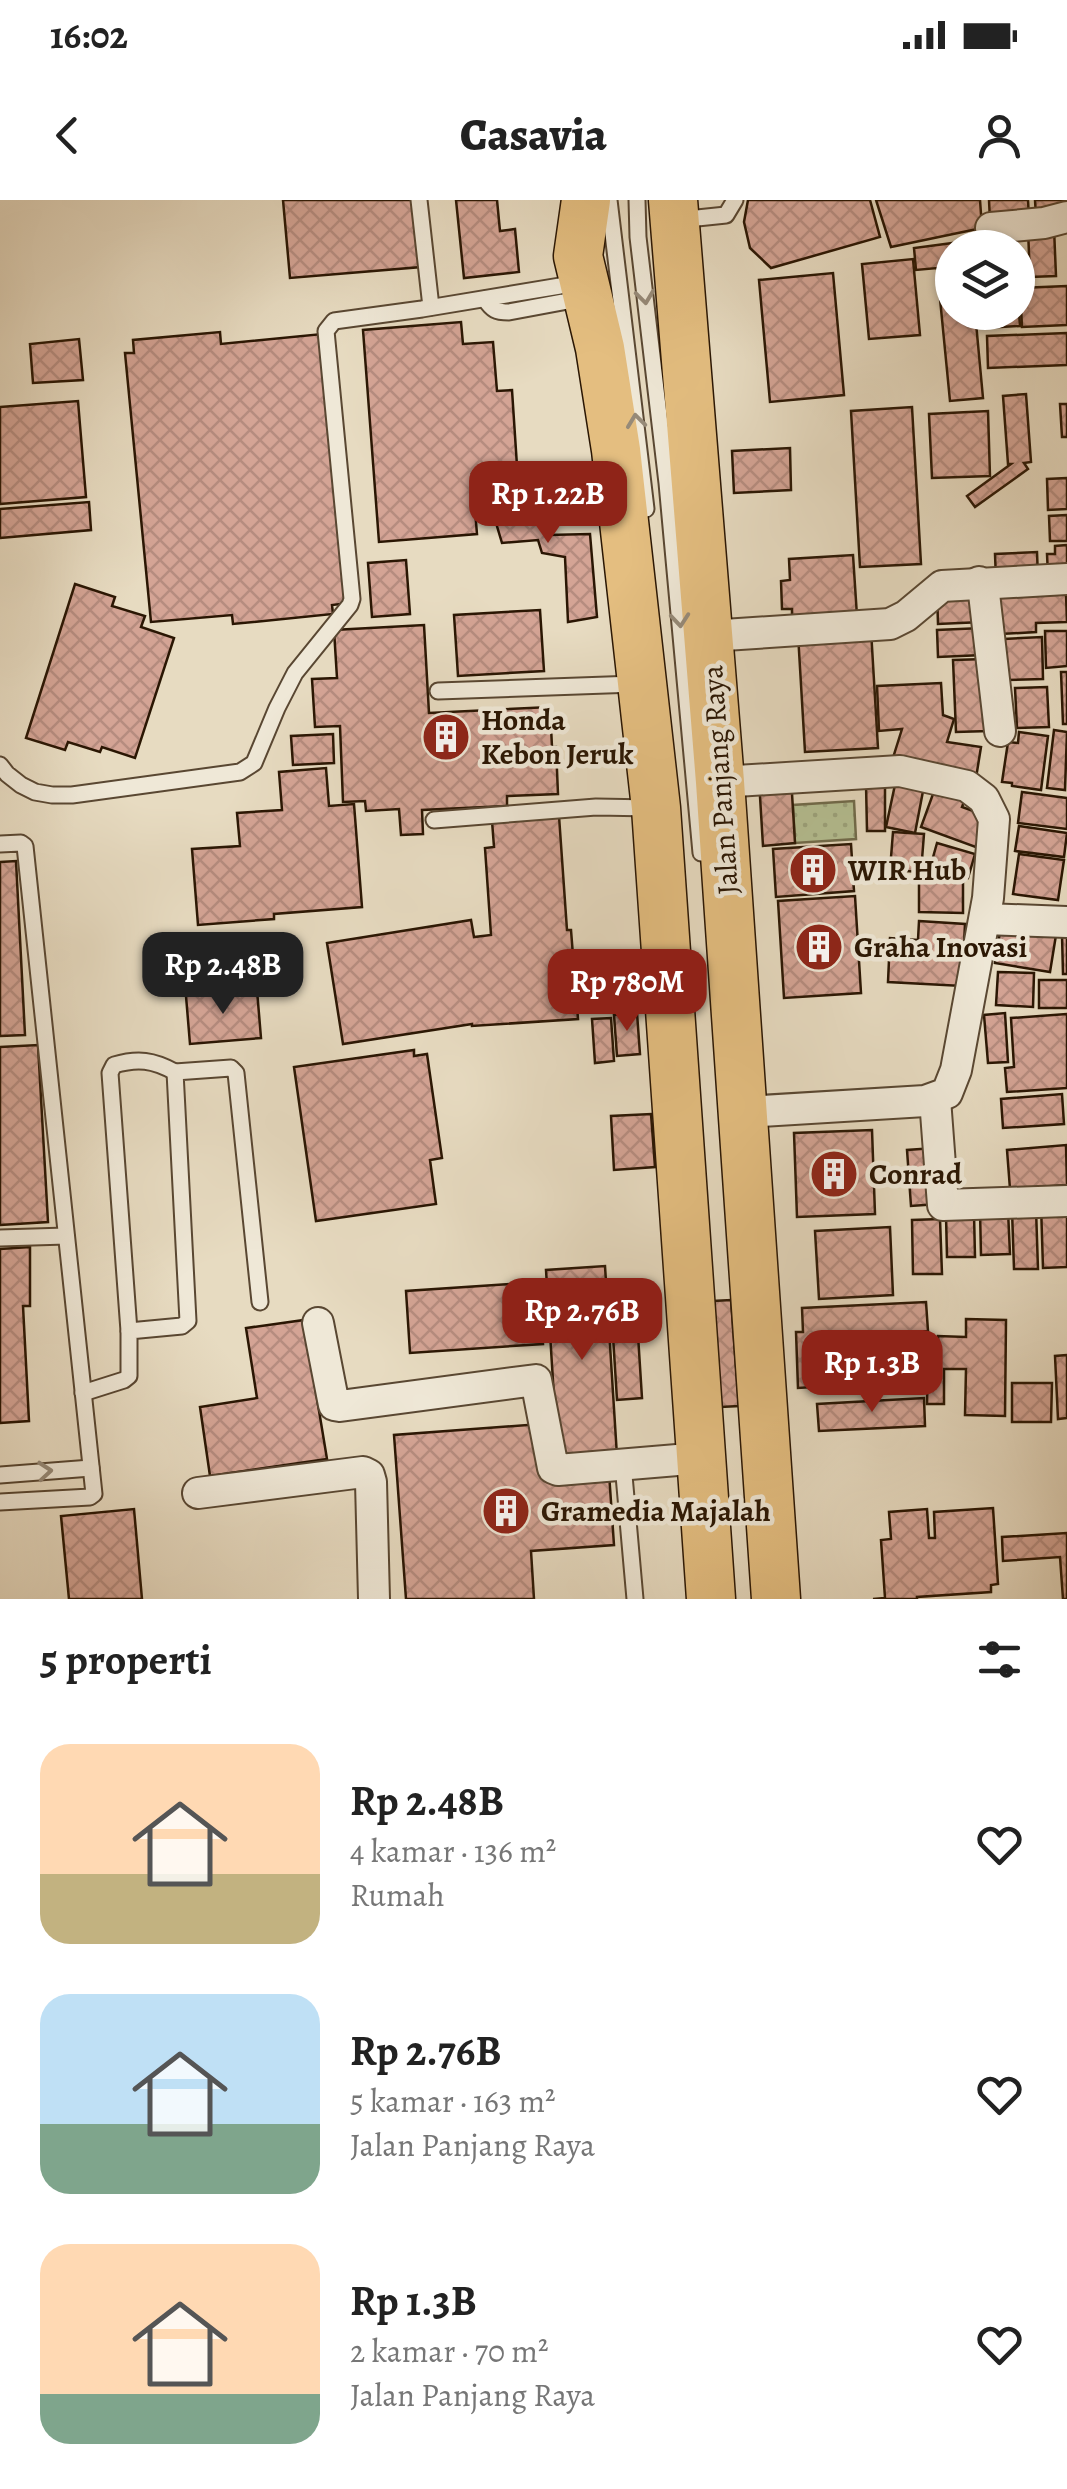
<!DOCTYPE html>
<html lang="id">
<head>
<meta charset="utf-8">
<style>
	:root { --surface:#fff; --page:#f2f2f2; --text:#222; --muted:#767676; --accent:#8f2418 }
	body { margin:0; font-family:Alegreya,serif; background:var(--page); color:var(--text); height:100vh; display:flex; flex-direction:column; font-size:38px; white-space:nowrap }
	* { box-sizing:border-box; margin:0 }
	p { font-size:32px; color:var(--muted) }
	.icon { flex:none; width:55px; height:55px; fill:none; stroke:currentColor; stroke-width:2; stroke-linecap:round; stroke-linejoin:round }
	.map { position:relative; height:1399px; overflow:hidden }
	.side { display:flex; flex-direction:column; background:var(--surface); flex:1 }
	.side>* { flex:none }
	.tools { position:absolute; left:935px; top:30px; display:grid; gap:20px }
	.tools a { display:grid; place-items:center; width:100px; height:100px; border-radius:50%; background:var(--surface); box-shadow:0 2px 8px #0004; font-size:50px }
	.price { position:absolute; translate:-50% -85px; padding:0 22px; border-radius:20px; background:var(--accent); color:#fff; font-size:32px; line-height:65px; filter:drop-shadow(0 2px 5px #0008) }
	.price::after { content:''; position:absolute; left:50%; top:60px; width:30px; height:22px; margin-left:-15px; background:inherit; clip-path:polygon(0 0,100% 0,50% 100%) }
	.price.selected { background:#222; color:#fff }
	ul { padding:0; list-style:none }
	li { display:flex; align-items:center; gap:30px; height:250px; padding:0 40px }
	li span { display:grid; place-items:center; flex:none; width:280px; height:200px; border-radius:30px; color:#555 }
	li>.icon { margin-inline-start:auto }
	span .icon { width:120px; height:120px; fill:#fffc; stroke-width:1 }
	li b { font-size:42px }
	h2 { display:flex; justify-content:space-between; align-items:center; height:120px; padding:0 40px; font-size:42px }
	.status { display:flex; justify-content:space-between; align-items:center; height:70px; padding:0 50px; background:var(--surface); direction:ltr }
	.status svg { height:28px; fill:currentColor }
	header { display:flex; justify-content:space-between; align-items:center; height:130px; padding:0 40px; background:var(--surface); font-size:45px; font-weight:800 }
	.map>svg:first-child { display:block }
	.green { fill:url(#green-dots); stroke:#706b4b; stroke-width:2.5 }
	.building { fill:url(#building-cross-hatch); stroke:#2a1603; stroke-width:2.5 }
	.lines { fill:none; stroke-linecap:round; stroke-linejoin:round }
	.lane-casing { stroke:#594732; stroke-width:19 }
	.street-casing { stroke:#594732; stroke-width:34 }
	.primary-casing { stroke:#2a1603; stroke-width:51 }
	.lane { stroke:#efe8d7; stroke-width:15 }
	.street { stroke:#efe8d7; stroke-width:30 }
	.primary { stroke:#e4be80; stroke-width:48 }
	.oneway { stroke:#968a78 }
	.labels { text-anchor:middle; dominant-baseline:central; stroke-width:9; stroke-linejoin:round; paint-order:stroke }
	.poi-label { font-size:30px; font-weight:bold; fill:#2a1603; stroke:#efe8d7; text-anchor:start }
	.street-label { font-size:30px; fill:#2a1603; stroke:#efe8d7 }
</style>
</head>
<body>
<div class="status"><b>16:02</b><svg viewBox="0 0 49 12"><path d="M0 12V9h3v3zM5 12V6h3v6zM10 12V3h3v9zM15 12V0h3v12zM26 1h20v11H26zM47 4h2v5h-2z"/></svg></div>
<header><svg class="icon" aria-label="back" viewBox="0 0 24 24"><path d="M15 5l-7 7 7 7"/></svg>Casavia<svg class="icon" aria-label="person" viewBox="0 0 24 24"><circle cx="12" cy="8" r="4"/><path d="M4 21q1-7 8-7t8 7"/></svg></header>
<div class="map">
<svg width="1067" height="1399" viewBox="0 0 1067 1399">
	<defs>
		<pattern id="green-dots" width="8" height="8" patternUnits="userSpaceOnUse" patternTransform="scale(2.5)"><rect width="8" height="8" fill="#b5c093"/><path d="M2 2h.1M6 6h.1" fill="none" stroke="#9ca47d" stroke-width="1.8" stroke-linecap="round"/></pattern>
		<pattern id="building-cross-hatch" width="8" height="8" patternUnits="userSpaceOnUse" patternTransform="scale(2.5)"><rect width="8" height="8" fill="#d4a495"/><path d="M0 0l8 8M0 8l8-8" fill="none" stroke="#b68c7f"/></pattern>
	</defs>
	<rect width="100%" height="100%" fill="#e7dbc1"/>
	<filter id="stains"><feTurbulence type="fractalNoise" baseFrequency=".002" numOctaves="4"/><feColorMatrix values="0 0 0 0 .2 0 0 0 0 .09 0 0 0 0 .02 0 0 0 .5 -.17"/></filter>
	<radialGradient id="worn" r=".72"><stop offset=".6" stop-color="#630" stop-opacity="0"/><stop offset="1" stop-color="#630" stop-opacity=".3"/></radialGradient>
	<path class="green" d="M854,601L856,639L795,643L793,605Z"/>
	<g class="building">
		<path d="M283,0H415L421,67L290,78Z"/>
		<path d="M456,0H497L500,31L515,29L519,72L464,78Z"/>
		<path d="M748,0H870L880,37L771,68L750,48L744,22Z"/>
		<path d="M876,0H980L982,28L891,47Z"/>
		<path d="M989,0H1028L1029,19L990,21Z"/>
		<path d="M1035,0H1065L1066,15L1036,16Z"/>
		<path d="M1054,28L1056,76L1030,77L1028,30Z"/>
		<path d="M968,41L969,48H952V112H975L983,198L950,201L937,68L916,70L914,48Z"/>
		<path d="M913,59L920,135L869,139L862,64Z"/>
		<path d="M833,73L844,195L770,202L759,80Z"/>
		<path d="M1067,86V125L1022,127L1020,88Z"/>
		<path d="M1018,97L1020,126L984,128V112H1018Z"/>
		<path d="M461,122L463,144L493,142L497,191L512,190L517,266L502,268L503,271L472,274L477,334L379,342L363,130Z"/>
		<path d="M220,132L221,144L322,134L349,403L332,405L333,414L233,424L232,415L151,422L125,153H134L133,140Z"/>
		<path d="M1067,133V165L988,168L987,136Z"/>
		<path d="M79,139L83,180L33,183L30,144Z"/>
		<path d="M1026,194L1031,262L1024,263L1028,269L975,307L967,296L1011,264H1008L1003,196Z"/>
		<path d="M78,201L86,297L0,304V207Z"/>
		<path d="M1060,204H1067V237H1062Z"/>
		<path d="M912,207L921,364L860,367L851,211Z"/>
		<path d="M988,211L990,276L932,278L929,214Z"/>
		<path d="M790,248L791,290L734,293L732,251Z"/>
		<path d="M1067,278V309L1048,310L1047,279Z"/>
		<path d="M529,285L532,318L547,335L590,334L597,417L568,422L565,357L542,353L538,340L502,343L485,286Z"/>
		<path d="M89,302L91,330L0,338V309Z"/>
		<path d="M1067,315V341H1050L1049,316Z"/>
		<path d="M1067,345V374L1048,375L1047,354H1055V346Z"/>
		<path d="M1037,352L1038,378L996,380L995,354Z"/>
		<path d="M853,355L857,416L792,419V409H782L781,381L790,380L789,359Z"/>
		<path d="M406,360L410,414L372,417L368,363Z"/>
		<path d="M75,384L115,397L112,406L145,416L141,427L174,438L135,558L102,547L100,552L68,542L65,550L26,538Z"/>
		<path d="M999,384L1066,394L1067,422L1036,423V432L1001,434Z"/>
		<path d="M980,389L982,422L938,424L937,392Z"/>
		<path d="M540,410L544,471L458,476L454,415Z"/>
		<path d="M424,425L429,513L550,507L552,547H556L558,594L507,596V606L422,610L423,634L401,635L399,609L366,611L365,601L343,602L340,526L315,527L312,479L337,478L334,430Z"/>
		<path d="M982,428L983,455L938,457L937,430Z"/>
		<path d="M871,430L878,548L805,552L798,434Z"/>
		<path d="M1045,431H1067V466L1046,468Z"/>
		<path d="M1042,437L1043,479L1006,480L1004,439Z"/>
		<path d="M985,459L989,531L956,532L953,460Z"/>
		<path d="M1061,472H1067V524H1063Z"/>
		<path d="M941,483L943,515L954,519L947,542L981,547L976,578L892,561L902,529L879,531L877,486Z"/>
		<path d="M1047,487L1049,527L1017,528L1015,488Z"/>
		<path d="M1054,530L1067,532L1065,590L1047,588Z"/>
		<path d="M1019,532L1048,536L1041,590L1012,586V583L1002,582L1008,542L1018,543Z"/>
		<path d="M333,534L334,563L293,565L291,536Z"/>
		<path d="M326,568L329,606L354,604L362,707L274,714V719L198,725L192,649L240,646L237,613L282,610L279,572Z"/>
		<path d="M791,577L795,643L763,646L759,580Z"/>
		<path d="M896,580L924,586L915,633L886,627Z"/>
		<path d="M937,583L967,594L962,607L993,618L981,649L921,627Z"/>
		<path d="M866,584H885V631H867Z"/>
		<path d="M1022,592L1067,598V629L1018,623Z"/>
		<path d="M559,616L567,730H571L578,819L472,826V824L343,844L327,743L471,720L474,737L491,735L485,648L494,647L492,621Z"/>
		<path d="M1019,626L1067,633L1064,657L1015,651Z"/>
		<path d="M893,632L924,634L921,672L890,670Z"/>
		<path d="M937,643L975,654L968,678L930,668Z"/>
		<path d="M851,644L854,691L776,697L773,649Z"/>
		<path d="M1019,654L1064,660L1058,700L1013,694Z"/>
		<path d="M16,661L25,835L0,836V662Z"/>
		<path d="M919,679L963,680V713L919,712Z"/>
		<path d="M855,696L861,793L784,798L778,701Z"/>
		<path d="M919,721L965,724L962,786L888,782L890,738L918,740Z"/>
		<path d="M1001,726L1056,735L1050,772L995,763Z"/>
		<path d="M1062,735H1067V774H1063Z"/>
		<path d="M998,772L1034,773L1033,807L996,805Z"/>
		<rect x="1039" y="780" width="28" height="28"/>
		<path d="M257,790L261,838L190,844L186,796Z"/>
		<path d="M637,813L640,854L617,856L614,815Z"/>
		<path d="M1005,813L1008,862L988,863L984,815Z"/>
		<path d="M1067,814V888L1007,892L1005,868L1014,867L1011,818Z"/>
		<path d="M611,818L614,861L595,863L592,819Z"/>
		<path d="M38,845L48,1022L0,1025V847Z"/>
		<path d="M414,850V856L427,854L442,958L430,960L436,1004L316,1021L294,867Z"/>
		<path d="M1062,894L1064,924L1003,928L1001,899Z"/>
		<path d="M651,914L655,967L614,970L611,916Z"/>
		<path d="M872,930L875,1014L797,1017L794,933Z"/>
		<path d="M1066,945L1067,985L1010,989L1007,950Z"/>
		<path d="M934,948L938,1004L911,1006L907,950Z"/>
		<path d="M1041,1005H1067V1067L1043,1068Z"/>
		<path d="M1036,1009L1038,1069H1014L1012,1010Z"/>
		<path d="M980,1011H1008L1010,1054L981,1055Z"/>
		<path d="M974,1014L975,1057H947L946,1015Z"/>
		<path d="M940,1019L942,1074H913L912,1020Z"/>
		<path d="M890,1027L893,1095L819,1099L815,1031Z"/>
		<path d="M30,1047V1106H23L29,1221L0,1223V1049Z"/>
		<path d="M605,1066L617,1256L558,1260L546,1070Z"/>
		<path d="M539,1082L543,1144L410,1153L406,1091Z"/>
		<path d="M731,1100L739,1206L721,1207L713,1101Z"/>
		<path d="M926,1102L928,1131L845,1135L847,1185L798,1188L796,1132H803L802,1108Z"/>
		<path d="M966,1119L1006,1120L1005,1216L965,1215L966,1169H944V1204H927L928,1152H938V1136L966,1137Z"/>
		<path d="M304,1120L327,1259L210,1276L200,1207L257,1198L246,1128Z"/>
		<path d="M638,1135L642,1198L617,1200L613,1136Z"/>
		<path d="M889,1137L891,1165L909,1164L910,1188L857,1190V1180H849L848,1138Z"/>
		<path d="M1067,1155V1218L1058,1219L1055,1156Z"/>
		<path d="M1012,1183H1052L1051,1222H1012Z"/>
		<path d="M924,1198L925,1226L819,1231L817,1204Z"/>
		<path d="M540,1224L544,1278L609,1273L614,1345L531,1351L534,1399H406L394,1235Z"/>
		<path d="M993,1308L998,1384L991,1385V1392L917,1397V1399H873L885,1398L881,1340L891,1339L889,1312L927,1309L929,1338H935L934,1312Z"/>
		<path d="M134,1309L142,1399H69L61,1316Z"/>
		<path d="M1067,1333V1399H1063L1060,1357L1003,1361L1002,1337Z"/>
	</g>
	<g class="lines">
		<g class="lane-casing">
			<g id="lane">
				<path d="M419,0L431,107"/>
				<path d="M609,0L646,309"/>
				<path d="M637,0L638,37L667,283L701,653"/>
				<path d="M678,20L726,15L735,0"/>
				<path d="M485,99C492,110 496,112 509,112L584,98"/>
				<path d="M438,491L635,484"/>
				<path d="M0,565L7,574L21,585L35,592L52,595H72L240,572L254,563L277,508L295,473L350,405L352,399L326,131L334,121L422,109L578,83"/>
				<path d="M434,620L596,607L652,608"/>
				<path d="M0,644L21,643L25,646L94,1294L90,1297L0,1302"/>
				<path d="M0,1038L66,1036"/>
				<path d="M129,1131L110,873L114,865C138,858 153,860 175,872"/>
				<path d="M83,1193L124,1180L129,1176V1131L182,1126L188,1121L175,872L231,868L236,873L260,1102"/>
				<path d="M623,1264L635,1399"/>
				<path d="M0,1275L91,1268"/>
			</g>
		</g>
		<g class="street-casing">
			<g id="street">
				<path d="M991,28L1044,23L1067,17"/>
				<path d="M979,382L983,385L1000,531"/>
				<path d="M709,436L890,424L906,416L942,386L1067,379"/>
				<path d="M720,582L900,571L967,586L984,599L994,619L988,698L956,870L947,893L925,901L744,912"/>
				<path d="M985,719L1067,722"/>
				<path d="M935,899L943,1005L1067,1001"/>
				<path d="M318,1123L334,1205L340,1206L536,1180L553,1268L558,1270L701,1258"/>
				<path d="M198,1293L363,1272L369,1275L371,1282L374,1399"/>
			</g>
		</g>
		<g class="primary-casing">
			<g id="primary">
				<path d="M586,0L578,56L600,148L616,250L656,608L711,1399"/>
				<path d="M673,0L720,582L776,1399"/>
			</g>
		</g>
		<use href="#lane" class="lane"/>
		<use href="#street" class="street"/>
		<use href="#primary" class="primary"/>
	</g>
	<defs><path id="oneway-chevron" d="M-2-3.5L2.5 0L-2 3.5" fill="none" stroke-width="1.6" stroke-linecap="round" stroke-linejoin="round" transform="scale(2.5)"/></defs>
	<g class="oneway">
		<use href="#oneway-chevron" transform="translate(645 97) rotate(83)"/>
		<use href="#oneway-chevron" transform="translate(636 221) rotate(-97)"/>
		<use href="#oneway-chevron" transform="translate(680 420) rotate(85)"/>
		<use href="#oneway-chevron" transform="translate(45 1271) rotate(-5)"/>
	</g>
	<defs>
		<g id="building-disc" transform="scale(2.5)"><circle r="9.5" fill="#8f2418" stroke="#efe8d7"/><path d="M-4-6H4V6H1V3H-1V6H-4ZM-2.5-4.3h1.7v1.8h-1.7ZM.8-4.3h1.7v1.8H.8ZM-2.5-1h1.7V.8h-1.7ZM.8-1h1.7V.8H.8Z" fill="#fff"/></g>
	</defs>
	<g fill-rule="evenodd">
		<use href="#building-disc" x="446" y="537"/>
		<use href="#building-disc" x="813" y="670"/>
		<use href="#building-disc" x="819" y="747"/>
		<use href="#building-disc" x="834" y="974"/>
		<use href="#building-disc" x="506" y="1311"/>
	</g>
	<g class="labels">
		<g class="poi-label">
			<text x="481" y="520">Honda<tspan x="481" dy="34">Kebon Jeruk</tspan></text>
			<text x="848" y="670">WIR Hub</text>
			<text x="854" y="747">Graha Inovasi</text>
			<text x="869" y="974">Conrad</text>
			<text x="541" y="1311">Gramedia Majalah</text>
		</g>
		<g class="street-label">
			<text transform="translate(720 580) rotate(-94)">Jalan Panjang Raya</text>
		</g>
	</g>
	<rect width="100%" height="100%" filter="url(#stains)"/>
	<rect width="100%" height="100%" fill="url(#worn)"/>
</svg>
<div class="tools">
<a><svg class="icon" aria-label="layers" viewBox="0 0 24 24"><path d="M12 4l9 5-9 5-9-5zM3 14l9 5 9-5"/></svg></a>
</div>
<b class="price" style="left:548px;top:346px">Rp 1.22B</b>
<b class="price selected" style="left:223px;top:817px">Rp 2.48B</b>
<b class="price" style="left:627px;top:834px">Rp 780M</b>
<b class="price" style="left:582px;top:1163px">Rp 2.76B</b>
<b class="price" style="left:872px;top:1215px">Rp 1.3B</b>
</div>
<section class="side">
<h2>5 properti<svg class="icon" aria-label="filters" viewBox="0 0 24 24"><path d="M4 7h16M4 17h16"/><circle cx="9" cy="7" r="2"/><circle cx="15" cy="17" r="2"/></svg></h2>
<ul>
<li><span style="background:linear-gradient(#ffd9b3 65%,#c2b280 0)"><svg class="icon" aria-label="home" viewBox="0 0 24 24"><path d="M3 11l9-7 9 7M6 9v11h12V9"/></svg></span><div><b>Rp 2.48B</b><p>4 kamar · 136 m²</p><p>Rumah</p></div><svg class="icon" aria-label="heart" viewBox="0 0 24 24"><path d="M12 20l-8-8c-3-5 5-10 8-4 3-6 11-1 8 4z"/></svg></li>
<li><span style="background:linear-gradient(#bfe0f5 65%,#7fa58c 0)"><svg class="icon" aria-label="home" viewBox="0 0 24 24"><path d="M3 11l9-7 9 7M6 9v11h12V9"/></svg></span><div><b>Rp 2.76B</b><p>5 kamar · 163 m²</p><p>Jalan Panjang Raya</p></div><svg class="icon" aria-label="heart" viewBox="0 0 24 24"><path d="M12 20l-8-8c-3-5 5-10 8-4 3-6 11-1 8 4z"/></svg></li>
<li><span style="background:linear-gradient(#ffd9b3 75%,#7fa58c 0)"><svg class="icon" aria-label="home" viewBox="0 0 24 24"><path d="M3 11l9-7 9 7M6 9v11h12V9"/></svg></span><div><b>Rp 1.3B</b><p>2 kamar · 70 m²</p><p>Jalan Panjang Raya</p></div><svg class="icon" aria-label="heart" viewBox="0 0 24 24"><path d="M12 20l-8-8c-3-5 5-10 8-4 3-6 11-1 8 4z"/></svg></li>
</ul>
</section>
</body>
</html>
